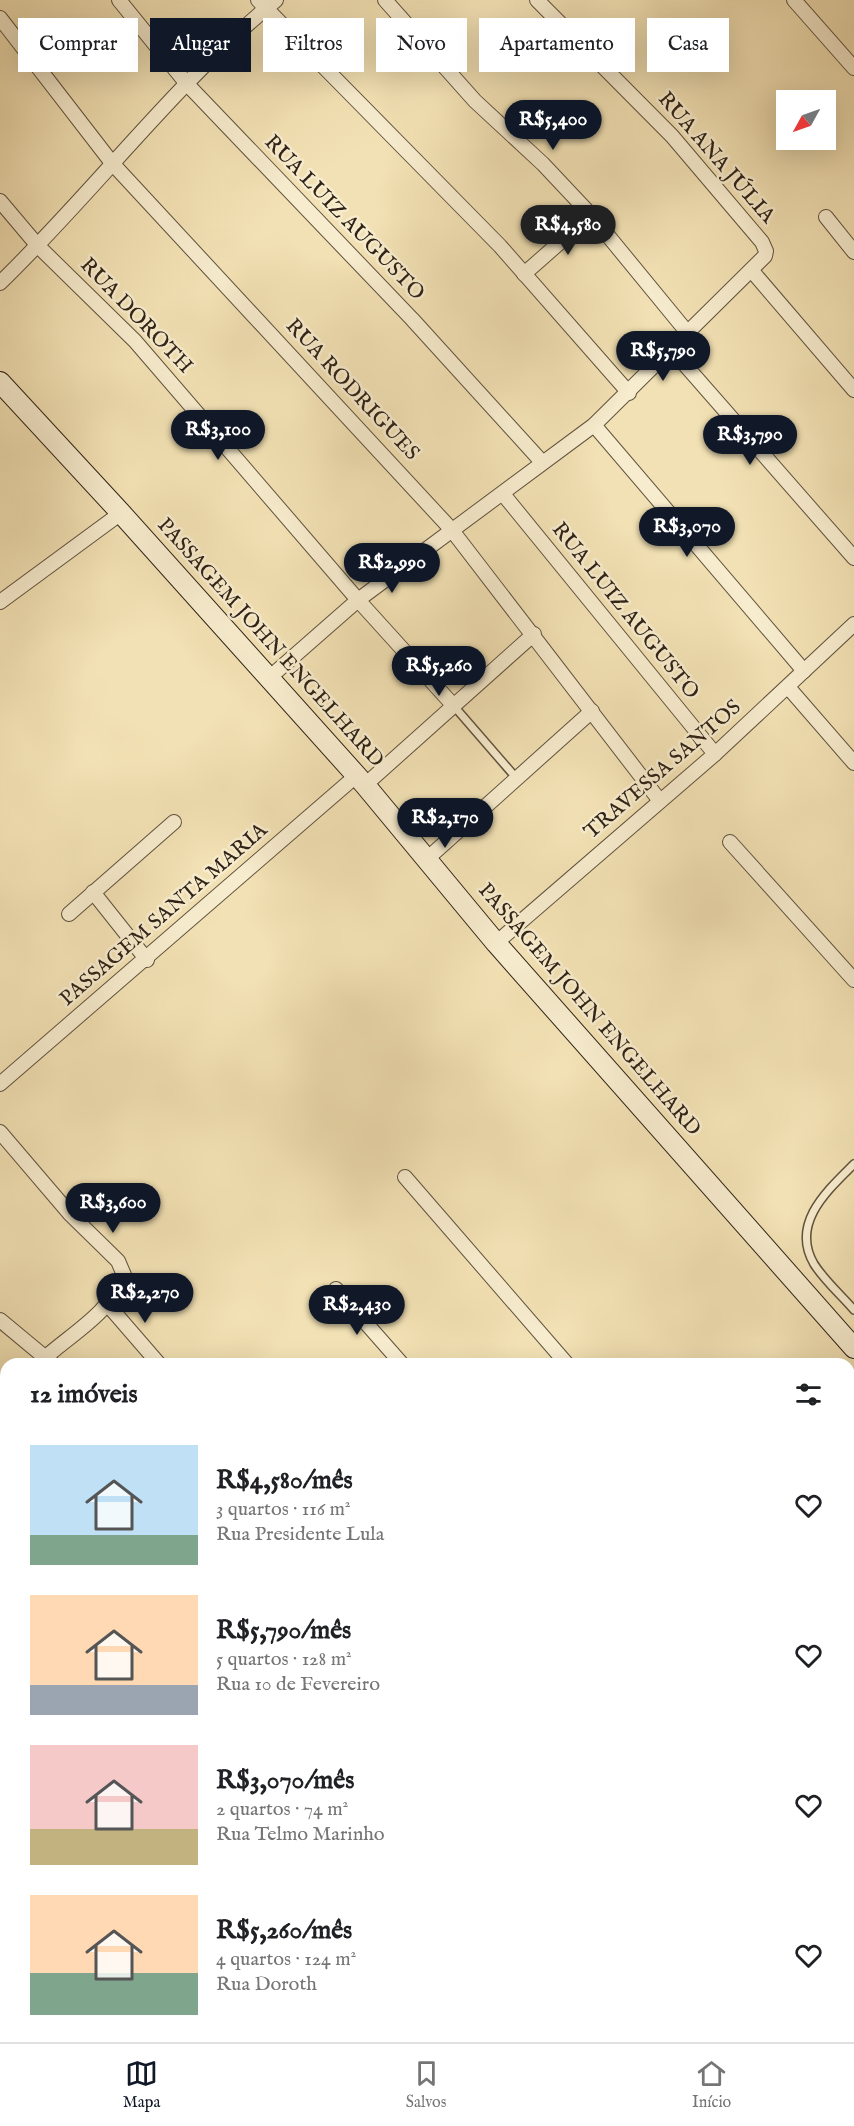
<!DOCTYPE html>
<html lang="pt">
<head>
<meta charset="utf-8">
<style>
	:root { --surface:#fff; --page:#f2f2f2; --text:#202124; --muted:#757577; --line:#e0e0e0; --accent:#111827 }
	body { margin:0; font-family:"IM FELL English",serif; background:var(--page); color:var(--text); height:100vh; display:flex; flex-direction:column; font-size:22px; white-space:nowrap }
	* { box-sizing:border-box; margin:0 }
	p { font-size:20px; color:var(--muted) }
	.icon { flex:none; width:33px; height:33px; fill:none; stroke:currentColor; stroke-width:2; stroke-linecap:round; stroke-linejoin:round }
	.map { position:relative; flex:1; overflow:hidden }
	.details { position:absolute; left:0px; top:1358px; width:855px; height:686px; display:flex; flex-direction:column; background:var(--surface); border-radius:18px 18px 0 0; box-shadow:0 6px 24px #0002 }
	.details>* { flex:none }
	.banner { position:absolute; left:18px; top:18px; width:819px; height:54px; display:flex; gap:12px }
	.needle { width:39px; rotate:230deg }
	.fabs { position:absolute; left:776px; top:90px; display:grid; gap:12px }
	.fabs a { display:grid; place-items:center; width:60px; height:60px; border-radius:0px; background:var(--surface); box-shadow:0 6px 24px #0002; font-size:30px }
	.price { position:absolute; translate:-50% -51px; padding:0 14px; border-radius:21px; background:var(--accent); color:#fff; font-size:20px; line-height:39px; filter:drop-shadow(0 2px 3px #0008) }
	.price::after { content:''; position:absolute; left:50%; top:36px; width:18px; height:14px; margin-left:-9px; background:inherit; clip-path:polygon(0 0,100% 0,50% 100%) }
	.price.active { background:#222; color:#fff }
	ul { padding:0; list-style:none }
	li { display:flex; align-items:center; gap:18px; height:150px; padding:0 30px }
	li span { display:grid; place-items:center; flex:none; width:168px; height:120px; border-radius:0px; color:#555 }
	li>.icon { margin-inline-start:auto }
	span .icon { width:72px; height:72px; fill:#fffc; stroke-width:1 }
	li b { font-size:26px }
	h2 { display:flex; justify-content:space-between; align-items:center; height:72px; padding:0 30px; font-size:26px }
	.chip { padding:0 21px; border-radius:0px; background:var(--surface); box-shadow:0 6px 24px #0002; font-size:21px; line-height:54px }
	.chip.active { background:var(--accent); color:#fff }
	.tabs { display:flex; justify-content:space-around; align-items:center; height:84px; border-top:2px solid var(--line); background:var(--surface); font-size:16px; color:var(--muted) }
	.tabs a { display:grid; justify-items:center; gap:3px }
	.tabs .active { color:var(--accent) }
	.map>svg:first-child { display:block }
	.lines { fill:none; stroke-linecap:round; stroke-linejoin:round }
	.lane-casing { stroke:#60523e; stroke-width:10 }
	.street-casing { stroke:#60523e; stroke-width:16 }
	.secondary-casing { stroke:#2f2216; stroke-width:22 }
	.lane { stroke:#f7ecce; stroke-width:7 }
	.street { stroke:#f7ecce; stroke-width:14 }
	.secondary { stroke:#f7ecce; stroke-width:20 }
	.labels { text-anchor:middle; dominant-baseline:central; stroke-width:5; stroke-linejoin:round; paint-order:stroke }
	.street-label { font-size:21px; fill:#2f2216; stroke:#f7ecce }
</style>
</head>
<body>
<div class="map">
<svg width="854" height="2042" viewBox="0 0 854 2042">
	<rect width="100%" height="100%" fill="#f2e1b4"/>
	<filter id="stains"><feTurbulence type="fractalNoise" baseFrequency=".00333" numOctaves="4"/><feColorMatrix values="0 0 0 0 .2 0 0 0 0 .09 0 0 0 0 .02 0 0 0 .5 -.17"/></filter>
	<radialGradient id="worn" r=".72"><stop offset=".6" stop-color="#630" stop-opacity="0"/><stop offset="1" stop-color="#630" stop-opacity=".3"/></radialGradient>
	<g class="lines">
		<g class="lane-casing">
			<g id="lane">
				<path d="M453,705L518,780"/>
				<path d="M854,1164C828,1190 790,1223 814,1264C824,1280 841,1295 854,1310"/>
				<path d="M849,1543L854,1538"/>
				<path d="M849,1677L854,1673"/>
			</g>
		</g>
		<g class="street-casing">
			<g id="street">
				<path d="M119,0L187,84L412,319L541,461"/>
				<path d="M258,0L500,246L629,393"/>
				<path d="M385,0L475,101L543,164L591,215L687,332"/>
				<path d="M794,0L854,68"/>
				<path d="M0,18L112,163L451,529L660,801"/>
				<path d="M0,201L38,246L135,341L358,600L453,705"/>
				<path d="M826,217L854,252"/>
				<path d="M752,271L854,390"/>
				<path d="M524,274L591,215"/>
				<path d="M0,283C94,192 174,84 276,0"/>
				<path d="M672,350L854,558"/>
				<path d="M594,425L804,671"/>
				<path d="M503,494L715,754"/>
				<path d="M0,602L121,513"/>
				<path d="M269,678L358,600L594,425L765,256L766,251L762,242L672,136L537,0"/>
				<path d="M788,687L854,763"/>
				<path d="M365,785L534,634"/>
				<path d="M730,842L854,980"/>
				<path d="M428,858L592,711"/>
				<path d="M93,892L147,960"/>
				<path d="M69,914L174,822"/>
				<path d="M496,943L715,754L854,624"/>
				<path d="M0,1084L356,776"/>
				<path d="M0,1132L70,1214L118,1261L124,1275C110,1315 67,1336 38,1364"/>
				<path d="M405,1177L567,1364"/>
				<path d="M336,1289L402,1364"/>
				<path d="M108,1305L159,1364"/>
				<path d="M0,1320L53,1364"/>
				<path d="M0,1400L6,1394"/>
				<path d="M849,1686L854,1692"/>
				<path d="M0,1764L6,1770"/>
				<path d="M849,1872L854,1878"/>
				<path d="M0,1968L6,1975"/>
				<path d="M59,2037L63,2042"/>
				<path d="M239,2037L243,2042"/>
				<path d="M429,2037L434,2042"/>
				<path d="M620,2037L624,2042"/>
				<path d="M756,2037L761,2042"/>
				<path d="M221,2042L227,2037"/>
				<path d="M705,2042L711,2037"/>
			</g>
		</g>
		<g class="secondary-casing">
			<path id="secondary" d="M0,382L121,513L365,785L496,943L854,1348"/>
		</g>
		<use href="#lane" class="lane"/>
		<use href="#street" class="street"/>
		<use href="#secondary" class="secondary"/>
	</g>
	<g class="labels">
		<g class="street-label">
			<text transform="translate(716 158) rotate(49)">RUA ANA JÚLIA</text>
			<text transform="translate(344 218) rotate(46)">RUA LUIZ AUGUSTO</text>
			<text transform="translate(136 316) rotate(46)">RUA DOROTH</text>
			<text transform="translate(352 390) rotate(47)">RUA RODRIGUES</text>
			<text transform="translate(625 611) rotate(51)">RUA LUIZ AUGUSTO</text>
			<text transform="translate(270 643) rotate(48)">PASSAGEM JOHN ENGELHARD</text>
			<text transform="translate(663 770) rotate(-41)">TRAVESSA SANTOS</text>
			<text transform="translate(164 915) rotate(-41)">PASSAGEM SANTA MARIA</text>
			<text transform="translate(589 1010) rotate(49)">PASSAGEM JOHN ENGELHARD</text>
		</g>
	</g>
	<rect width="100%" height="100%" filter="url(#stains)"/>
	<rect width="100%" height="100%" fill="url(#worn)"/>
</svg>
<div class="fabs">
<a><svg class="needle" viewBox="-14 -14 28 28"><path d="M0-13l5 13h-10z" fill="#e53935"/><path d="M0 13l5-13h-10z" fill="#757577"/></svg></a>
</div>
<b class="price" style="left:553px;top:151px">R$5,400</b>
<b class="price active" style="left:568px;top:256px">R$4,580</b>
<b class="price" style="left:663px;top:382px">R$5,790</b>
<b class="price" style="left:218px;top:461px">R$3,100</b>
<b class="price" style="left:750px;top:466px">R$3,790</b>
<b class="price" style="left:687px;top:558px">R$3,070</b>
<b class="price" style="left:392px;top:594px">R$2,990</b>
<b class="price" style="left:439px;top:697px">R$5,260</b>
<b class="price" style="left:445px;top:849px">R$2,170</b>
<b class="price" style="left:113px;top:1234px">R$3,600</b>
<b class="price" style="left:145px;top:1324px">R$2,270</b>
<b class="price" style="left:357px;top:1336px">R$2,430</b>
<div class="banner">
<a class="chip">Comprar</a>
<a class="chip active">Alugar</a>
<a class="chip">Filtros</a>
<a class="chip">Novo</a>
<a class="chip">Apartamento</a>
<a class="chip">Casa</a>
</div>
<section class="details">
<h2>12 imóveis<svg class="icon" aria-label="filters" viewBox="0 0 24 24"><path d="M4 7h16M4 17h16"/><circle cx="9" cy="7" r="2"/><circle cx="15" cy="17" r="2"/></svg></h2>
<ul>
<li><span style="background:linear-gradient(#bfe0f5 75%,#7fa58c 0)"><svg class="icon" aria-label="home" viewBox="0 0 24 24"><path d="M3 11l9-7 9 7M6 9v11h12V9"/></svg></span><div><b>R$4,580/mês</b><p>3 quartos · 116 m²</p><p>Rua Presidente Lula</p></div><svg class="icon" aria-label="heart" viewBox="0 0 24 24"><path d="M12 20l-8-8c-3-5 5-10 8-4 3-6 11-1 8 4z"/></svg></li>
<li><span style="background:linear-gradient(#ffd9b3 75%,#9aa5b1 0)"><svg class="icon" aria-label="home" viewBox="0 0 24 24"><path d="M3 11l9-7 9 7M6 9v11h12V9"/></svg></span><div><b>R$5,790/mês</b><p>5 quartos · 128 m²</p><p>Rua 10 de Fevereiro</p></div><svg class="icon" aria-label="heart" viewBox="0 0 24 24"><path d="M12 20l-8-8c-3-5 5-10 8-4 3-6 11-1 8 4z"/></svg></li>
<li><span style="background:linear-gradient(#f6c9c9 70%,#c2b280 0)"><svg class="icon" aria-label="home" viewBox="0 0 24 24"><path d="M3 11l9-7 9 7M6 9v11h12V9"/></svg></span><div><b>R$3,070/mês</b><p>2 quartos · 74 m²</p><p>Rua Telmo Marinho</p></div><svg class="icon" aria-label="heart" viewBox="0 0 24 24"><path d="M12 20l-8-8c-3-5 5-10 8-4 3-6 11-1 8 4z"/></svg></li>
<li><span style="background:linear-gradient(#ffd9b3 65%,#7fa58c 0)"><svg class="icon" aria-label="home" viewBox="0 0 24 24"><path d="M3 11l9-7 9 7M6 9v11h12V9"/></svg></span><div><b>R$5,260/mês</b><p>4 quartos · 124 m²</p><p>Rua Doroth</p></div><svg class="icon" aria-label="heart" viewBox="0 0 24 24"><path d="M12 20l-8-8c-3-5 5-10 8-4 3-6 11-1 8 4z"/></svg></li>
</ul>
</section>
</div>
<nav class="tabs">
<a class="active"><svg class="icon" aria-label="map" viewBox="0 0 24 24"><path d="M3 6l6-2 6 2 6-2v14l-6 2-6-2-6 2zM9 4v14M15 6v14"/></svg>Mapa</a>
<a><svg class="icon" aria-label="saved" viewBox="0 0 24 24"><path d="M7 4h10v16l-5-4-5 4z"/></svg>Salvos</a>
<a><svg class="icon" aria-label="home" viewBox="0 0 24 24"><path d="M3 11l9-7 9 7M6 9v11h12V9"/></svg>Início</a>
</nav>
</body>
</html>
